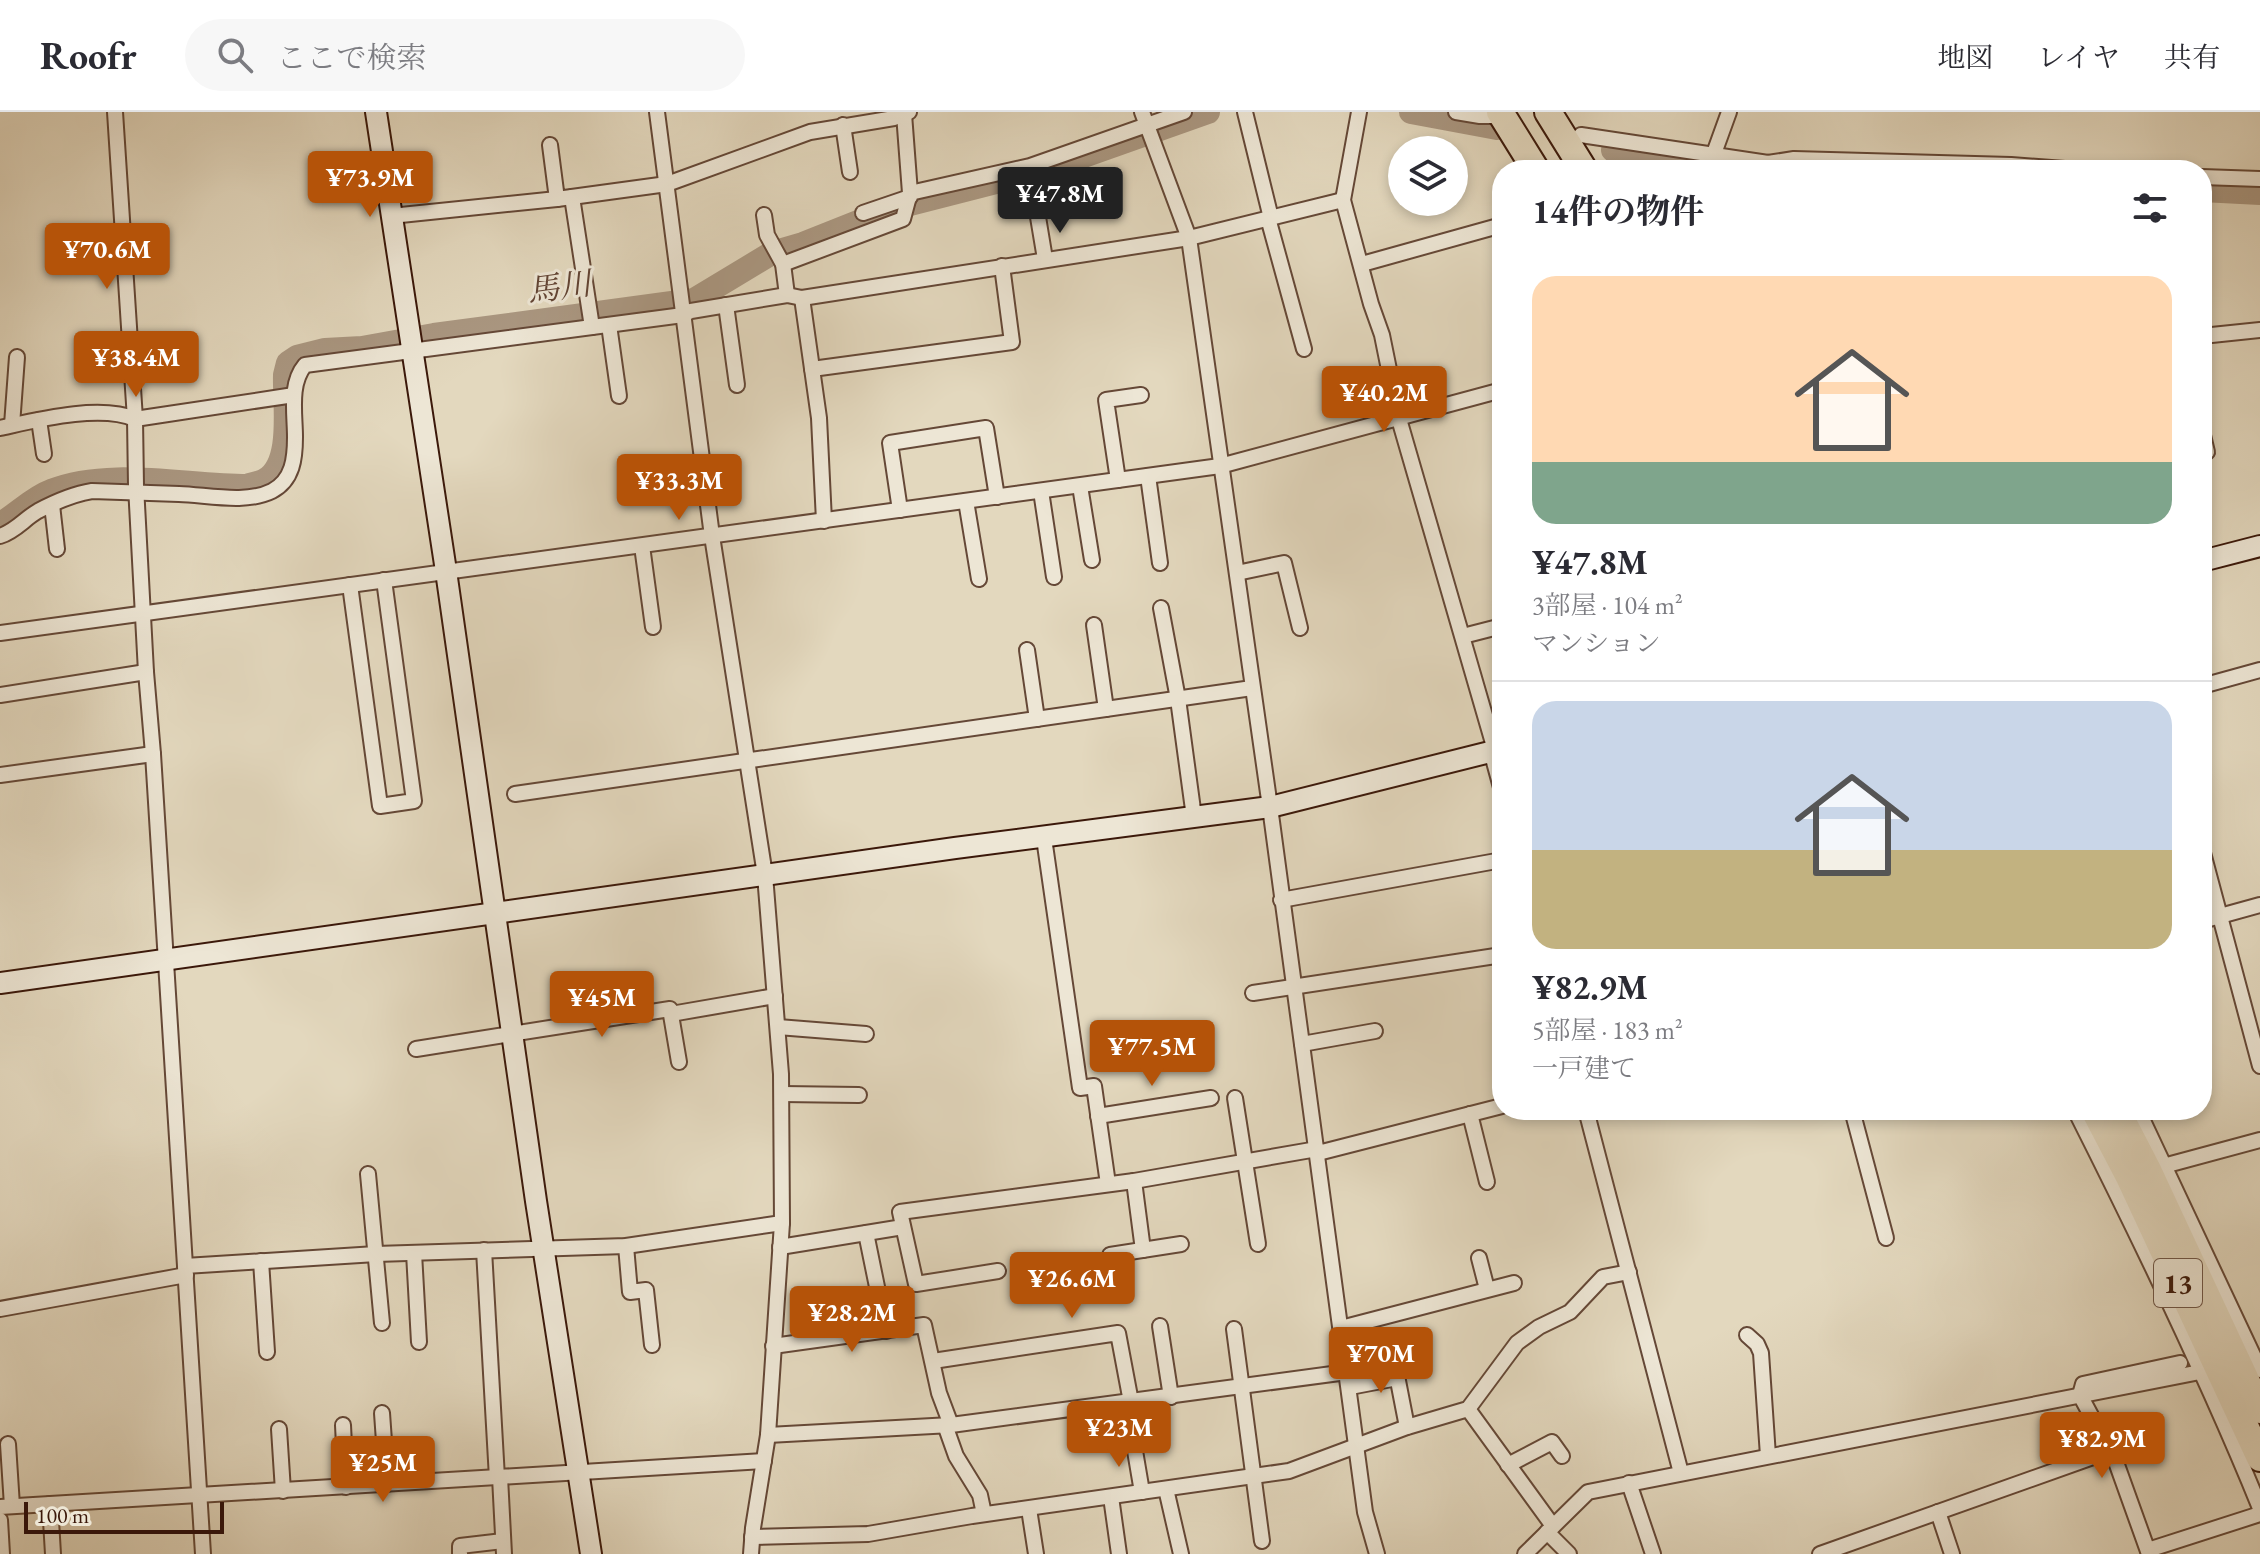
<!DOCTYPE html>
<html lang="ja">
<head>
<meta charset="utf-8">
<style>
	:root { --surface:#fff; --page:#f7f7f7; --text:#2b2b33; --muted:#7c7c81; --line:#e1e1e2; --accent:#b45309 }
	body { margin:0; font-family:"EB Garamond","Noto Serif JP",serif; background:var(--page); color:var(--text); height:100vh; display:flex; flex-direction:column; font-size:30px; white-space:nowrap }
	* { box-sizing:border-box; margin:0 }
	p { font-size:26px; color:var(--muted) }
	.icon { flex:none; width:44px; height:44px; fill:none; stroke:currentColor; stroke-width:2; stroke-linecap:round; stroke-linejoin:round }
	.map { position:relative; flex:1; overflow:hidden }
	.sheet { position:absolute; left:1492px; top:48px; width:720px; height:960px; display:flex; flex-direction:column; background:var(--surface); border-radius:32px; box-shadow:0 4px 12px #0003 }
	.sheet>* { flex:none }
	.tools { position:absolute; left:1388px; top:24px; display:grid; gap:16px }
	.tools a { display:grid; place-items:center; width:80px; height:80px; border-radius:50%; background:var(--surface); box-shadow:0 4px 12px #0003; font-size:40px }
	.scale { position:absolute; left:24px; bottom:20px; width:200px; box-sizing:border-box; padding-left:8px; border:4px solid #3b180a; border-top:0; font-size:22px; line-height:28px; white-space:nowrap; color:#3b180a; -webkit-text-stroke:6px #ede6d5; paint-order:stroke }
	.price { position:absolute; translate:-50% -68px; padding:0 18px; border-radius:8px; background:var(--accent); color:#fff; font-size:26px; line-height:52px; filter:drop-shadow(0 2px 4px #0008) }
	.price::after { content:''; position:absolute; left:50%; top:48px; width:24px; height:18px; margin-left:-12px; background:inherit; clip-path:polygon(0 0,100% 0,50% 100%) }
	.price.on { background:#222; color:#fff }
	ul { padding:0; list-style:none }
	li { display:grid; align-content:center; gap:16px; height:424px; padding:0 40px }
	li+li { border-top:2px solid var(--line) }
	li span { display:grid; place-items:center; height:248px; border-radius:24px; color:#555 }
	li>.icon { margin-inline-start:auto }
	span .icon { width:144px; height:144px; fill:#fffc; stroke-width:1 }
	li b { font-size:34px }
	h2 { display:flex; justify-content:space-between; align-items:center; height:96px; padding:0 40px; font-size:34px }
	header { display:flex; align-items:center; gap:48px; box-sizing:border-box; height:112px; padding:0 40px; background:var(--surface); border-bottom:2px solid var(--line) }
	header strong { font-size:38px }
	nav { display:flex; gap:44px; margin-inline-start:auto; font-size:28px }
	.search { width:560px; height:72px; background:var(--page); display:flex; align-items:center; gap:20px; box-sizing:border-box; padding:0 28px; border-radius:44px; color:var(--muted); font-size:30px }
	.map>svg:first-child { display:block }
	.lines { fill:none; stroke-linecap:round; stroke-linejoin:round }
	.river { stroke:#aa9781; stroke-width:24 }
	.street-casing { stroke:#654837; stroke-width:18 }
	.secondary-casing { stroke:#3b180a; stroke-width:24 }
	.highway-casing { stroke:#3b180a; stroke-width:30 }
	.street { stroke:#ede6d5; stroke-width:14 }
	.secondary { stroke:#ede6d5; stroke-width:20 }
	.highway { stroke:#e3d8be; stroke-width:26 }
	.labels { text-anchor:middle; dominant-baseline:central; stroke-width:6; stroke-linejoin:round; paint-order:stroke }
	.shield { fill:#ede6d5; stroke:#705647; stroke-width:2 }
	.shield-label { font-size:28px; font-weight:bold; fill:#3b180a }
	.water-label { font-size:32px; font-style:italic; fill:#624434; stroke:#ede6d5 }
</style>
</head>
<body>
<header>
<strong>Roofr</strong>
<div class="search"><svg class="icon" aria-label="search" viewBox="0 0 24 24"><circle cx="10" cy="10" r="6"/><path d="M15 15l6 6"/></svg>ここで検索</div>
<nav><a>地図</a><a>レイヤ</a><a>共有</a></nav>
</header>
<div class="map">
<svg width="2260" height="1442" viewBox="0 0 2260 1442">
	<rect width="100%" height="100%" fill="#e3d8be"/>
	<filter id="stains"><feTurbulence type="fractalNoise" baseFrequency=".0025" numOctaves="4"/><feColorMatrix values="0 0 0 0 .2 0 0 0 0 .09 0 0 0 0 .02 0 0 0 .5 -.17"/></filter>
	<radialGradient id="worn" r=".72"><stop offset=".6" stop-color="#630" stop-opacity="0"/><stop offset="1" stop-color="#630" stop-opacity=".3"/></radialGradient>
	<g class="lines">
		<g class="river">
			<path d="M1411,0L1497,16"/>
			<path d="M1613,38L1707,56L1747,58"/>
			<path d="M2202,78L2260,81"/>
			<path d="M0,412C18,402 32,386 51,379C109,356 185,374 247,374C252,372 260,371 265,368C294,352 284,292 285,263L288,251L297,245L325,238L362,236L434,223L694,188L772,141L803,132L891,97L1050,56L1208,0"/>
		</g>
		<g class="street-casing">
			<g id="street">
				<path d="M115,0L135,307L136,374L146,560L153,642L203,1442"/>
				<path d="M657,0L712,424L765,763L781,962L782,1111L768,1323L753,1416L751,1442"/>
				<path d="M1142,0L1189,126L1270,695L1365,1400L1377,1442"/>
				<path d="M1245,0L1271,106"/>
				<path d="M1359,0L1343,88L1371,192L1382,223L1399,307L1495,638"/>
				<path d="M1456,0L1480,4H1502"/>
				<path d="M904,2L910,81L1030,54L1184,0"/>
				<path d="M843,13L850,60"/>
				<path d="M1581,23L1768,51L1794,47L2011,53L2078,58"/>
				<path d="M550,33L557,87L667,72L810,20L894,6L909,0"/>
				<path d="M1708,58L1729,0"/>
				<path d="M2202,65L2260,67"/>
				<path d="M572,85L592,215"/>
				<path d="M863,101L910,85"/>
				<path d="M764,103L767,123L783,152L787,183"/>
				<path d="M391,104L557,87"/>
				<path d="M1038,105L1045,147"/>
				<path d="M1268,106L1304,237"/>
				<path d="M783,152L903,107L910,81"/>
				<path d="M1362,152L1502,113"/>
				<path d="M726,193L737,273"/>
				<path d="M609,213L619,284"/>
				<path d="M2202,224L2260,218"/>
				<path d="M812,257L1012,230L1002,154"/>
				<path d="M39,308L44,342"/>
				<path d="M12,313L17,245"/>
				<path d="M0,316C37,308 100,292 135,307L294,283"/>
				<path d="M2202,319L2207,340"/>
				<path d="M1148,364L1160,451"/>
				<path d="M1118,368L1106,288L1141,283"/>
				<path d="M1080,374L1092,448"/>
				<path d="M1041,379L1054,465"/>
				<path d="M966,389L979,467"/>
				<path d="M52,393L57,437"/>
				<path d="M900,398L890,331L986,316L997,385"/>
				<path d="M824,409L819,306L802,186L1189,126L1343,88"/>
				<path d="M0,424C16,419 24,407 38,399C55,390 73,382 92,379C121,380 150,381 179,382C208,383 246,392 272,379C293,368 295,346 295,325C295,302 289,272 305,253L683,203L691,199L787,183L802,186"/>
				<path d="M642,434L653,515"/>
				<path d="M1237,461L1284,451L1300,516"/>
				<path d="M350,473L380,694L414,689L384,468"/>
				<path d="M1161,496L1178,587L1194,705"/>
				<path d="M1094,513L1106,597"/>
				<path d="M0,521L1220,354L1502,278"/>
				<path d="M1463,524L1502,514"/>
				<path d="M1027,538L1037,607"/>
				<path d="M2202,574L2260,558"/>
				<path d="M0,583L146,560"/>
				<path d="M1491,639L1502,679"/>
				<path d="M0,663L153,642"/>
				<path d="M515,682L1252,576"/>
				<path d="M1044,726L1080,976L1094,974L1108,1072"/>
				<path d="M2202,737L2260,954"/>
				<path d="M1281,788L1502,748"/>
				<path d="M2202,809L2260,793"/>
				<path d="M1253,881L1502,843"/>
				<path d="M671,902L775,884"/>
				<path d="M778,915L866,922"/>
				<path d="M1302,932L1375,919"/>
				<path d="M416,937L670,897L679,950"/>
				<path d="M782,982L859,983"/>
				<path d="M1235,986L1258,1132"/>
				<path d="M1586,998L1681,1361"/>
				<path d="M1852,998L1886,1126"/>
				<path d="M2075,998C2140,1127 2206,1263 2260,1396"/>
				<path d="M2138,998L2260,1258"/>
				<path d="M1470,1002L1487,1070"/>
				<path d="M1098,1004L1211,986"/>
				<path d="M1318,1041L1502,994"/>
				<path d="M2156,1056L2260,1028"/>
				<path d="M368,1062L382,1211"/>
				<path d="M1134,1069L1143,1138"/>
				<path d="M866,1121L886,1219"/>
				<path d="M626,1134L630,1180L646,1178L652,1233"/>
				<path d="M780,1135L903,1115"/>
				<path d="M484,1138L497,1366"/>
				<path d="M414,1141L419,1230"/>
				<path d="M1110,1143L1181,1132"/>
				<path d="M1479,1146L1487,1177"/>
				<path d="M261,1149L267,1240"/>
				<path d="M185,1154L376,1142L626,1134L782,1111"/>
				<path d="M998,1159L916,1172L900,1100L1134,1069L1317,1037"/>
				<path d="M0,1197L186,1163"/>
				<path d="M1160,1214L1171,1285"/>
				<path d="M1341,1216L1514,1171"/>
				<path d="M1234,1217L1262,1429"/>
				<path d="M1747,1223L1757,1232L1761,1241L1768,1344"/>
				<path d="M773,1234L924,1213L939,1281L951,1313"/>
				<path d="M1393,1243L1407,1315"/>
				<path d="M933,1249L1118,1221L1131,1290"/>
				<path d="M1350,1275L1397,1266"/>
				<path d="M1468,1297L1553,1414"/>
				<path d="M382,1301L387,1372"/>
				<path d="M343,1313L346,1375"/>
				<path d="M945,1313L956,1344L980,1383L984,1402"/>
				<path d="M279,1317L283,1379"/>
				<path d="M768,1323L951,1313L1347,1260"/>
				<path d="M1133,1327L1142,1380"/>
				<path d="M8,1332L12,1394"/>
				<path d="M1508,1353L1552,1330L1562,1344"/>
				<path d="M500,1365L504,1442"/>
				<path d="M1629,1371L1653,1442"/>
				<path d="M1166,1377L1181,1442"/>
				<path d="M1111,1385L1119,1442"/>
				<path d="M50,1392L53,1442"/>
				<path d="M0,1395L764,1349"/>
				<path d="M1029,1397L1036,1442"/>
				<path d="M1938,1400L1952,1442"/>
				<path d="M0,1408L2,1442"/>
				<path d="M1547,1420L1569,1442"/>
				<path d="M752,1425L868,1422L972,1404L1289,1359L1407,1315L1468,1297L1517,1231L1539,1215L1570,1200L1603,1165L1629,1160"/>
				<path d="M2148,1438L2260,1402"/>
				<path d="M460,1442V1434L503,1429"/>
				<path d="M1525,1442L1588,1380L2200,1260"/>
				<path d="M1820,1442L2110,1339"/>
				<path d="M2149,1442L2116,1350L2080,1283L2083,1272L2180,1251"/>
			</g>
		</g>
		<g class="secondary-casing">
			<g id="secondary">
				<path d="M376,0L446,459L536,1089L591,1442"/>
				<path d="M2202,449L2260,434"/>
				<path d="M0,871L955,736L1270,695L1502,637"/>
			</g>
		</g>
		<g class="highway-casing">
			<g id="highway">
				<path d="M1500,0L1536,58"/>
				<path d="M1548,0L1584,58"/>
				<path d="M2094,998L2129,1065L2260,1346"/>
				<path d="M2117,998L2148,1058L2260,1298"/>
			</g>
		</g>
		<use href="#street" class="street"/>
		<use href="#secondary" class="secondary"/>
		<use href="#highway" class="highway"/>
	</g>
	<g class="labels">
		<rect class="shield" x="2154" y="1147" width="48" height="48" rx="6"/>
		<g class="shield-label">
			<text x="2178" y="1171">13</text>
		</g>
		<g class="water-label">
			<text transform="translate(559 175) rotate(-8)">馬川</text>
		</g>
	</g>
	<rect width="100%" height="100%" filter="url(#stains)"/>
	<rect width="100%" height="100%" fill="url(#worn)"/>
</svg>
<div class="tools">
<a><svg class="icon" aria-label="layers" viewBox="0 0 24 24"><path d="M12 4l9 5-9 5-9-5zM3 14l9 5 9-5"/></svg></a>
</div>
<div class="scale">100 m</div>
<b class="price" style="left:370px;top:107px">¥73.9M</b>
<b class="price on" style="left:1060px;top:123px">¥47.8M</b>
<b class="price" style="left:107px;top:179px">¥70.6M</b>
<b class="price" style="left:136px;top:287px">¥38.4M</b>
<b class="price" style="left:1384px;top:322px">¥40.2M</b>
<b class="price" style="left:679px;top:410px">¥33.3M</b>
<b class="price" style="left:602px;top:927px">¥45M</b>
<b class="price" style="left:1152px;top:976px">¥77.5M</b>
<b class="price" style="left:1072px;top:1208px">¥26.6M</b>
<b class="price" style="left:852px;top:1242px">¥28.2M</b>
<b class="price" style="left:1381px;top:1283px">¥70M</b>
<b class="price" style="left:1119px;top:1357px">¥23M</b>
<b class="price" style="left:2102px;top:1368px">¥82.9M</b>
<b class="price" style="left:383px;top:1392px">¥25M</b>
<section class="sheet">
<h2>14件の物件<svg class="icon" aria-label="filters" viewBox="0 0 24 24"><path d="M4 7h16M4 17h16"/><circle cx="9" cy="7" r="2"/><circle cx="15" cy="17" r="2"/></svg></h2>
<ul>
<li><span style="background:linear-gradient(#ffd9b3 75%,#7fa58c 0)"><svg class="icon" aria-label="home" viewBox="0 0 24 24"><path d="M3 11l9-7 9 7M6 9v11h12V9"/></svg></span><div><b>¥47.8M</b><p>3部屋 · 104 m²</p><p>マンション</p></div></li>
<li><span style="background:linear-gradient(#c9d6e8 60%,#c2b280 0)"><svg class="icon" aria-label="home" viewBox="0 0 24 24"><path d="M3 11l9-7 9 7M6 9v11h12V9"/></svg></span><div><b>¥82.9M</b><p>5部屋 · 183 m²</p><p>一戸建て</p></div></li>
</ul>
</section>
</div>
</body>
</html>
